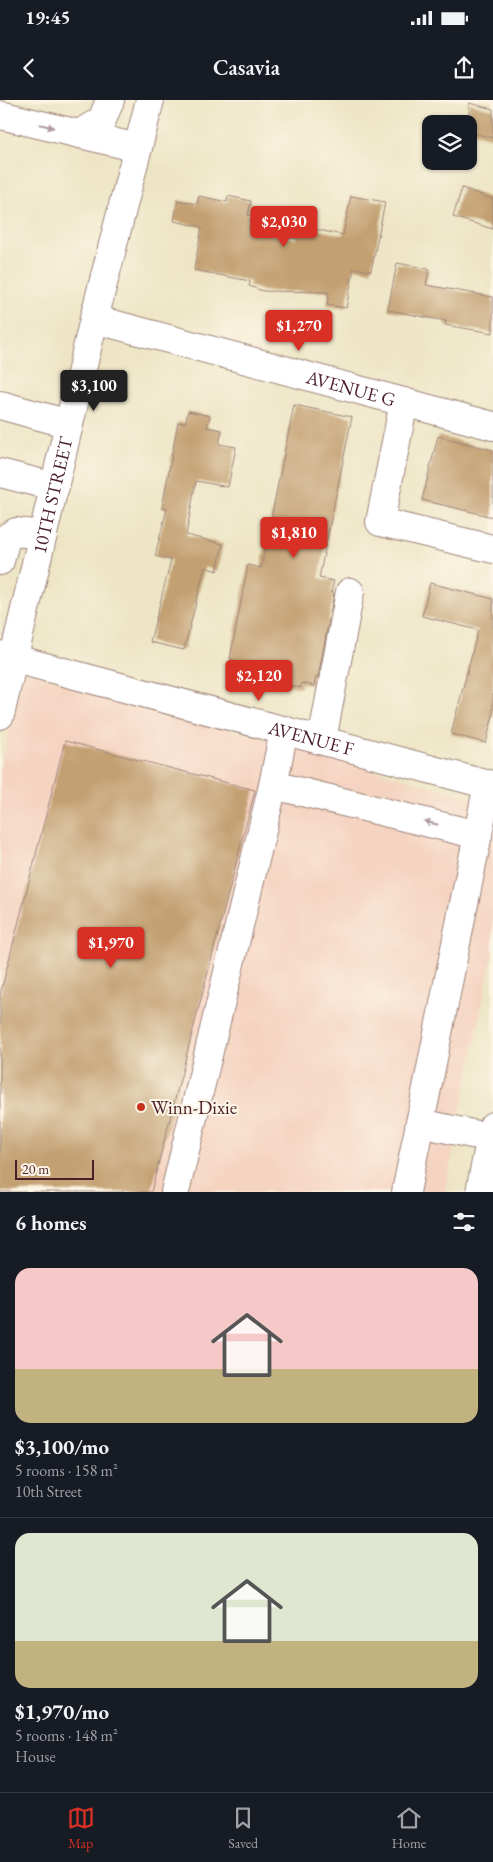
<!DOCTYPE html>
<html lang="en">
<head>
<meta charset="utf-8">
<style>
	:root { --surface:#171b24; --page:#242831; --text:#f1f3f6; --muted:#9ea1a6; --line:#363941; --accent:#d93025 }
	body { margin:0; font-family:"EB Garamond",serif; background:var(--page); color:var(--text); height:100vh; display:flex; flex-direction:column; font-size:19px; white-space:nowrap }
	* { box-sizing:border-box; margin:0 }
	p { font-size:16px; color:var(--muted) }
	.icon { flex:none; width:28px; height:28px; fill:none; stroke:currentColor; stroke-width:2; stroke-linecap:round; stroke-linejoin:round }
	.map { position:relative; height:1092px; overflow:hidden }
	.details { display:flex; flex-direction:column; background:var(--surface); flex:1 }
	.details>* { flex:none }
	.buttons { position:absolute; left:422px; top:15px; display:grid; gap:10px }
	.buttons a { display:grid; place-items:center; width:55px; height:55px; border-radius:10px; background:var(--surface); box-shadow:0 1px 4px #0004; font-size:25px }
	.scale { position:absolute; left:15px; bottom:12px; width:79px; box-sizing:border-box; padding-left:5px; border:2px solid #4a1f2b; border-top:0; font-size:14px; line-height:18px; white-space:nowrap; color:#4a1f2b; -webkit-text-stroke:4px #fcf5e5; paint-order:stroke }
	.price { position:absolute; translate:-50% -42px; padding:0 11px; border-radius:5px; background:var(--accent); color:#fff; font-size:16px; line-height:32px; filter:drop-shadow(0 1px 2px #0008) }
	.price::after { content:''; position:absolute; left:50%; top:30px; width:15px; height:11px; margin-left:-8px; background:inherit; clip-path:polygon(0 0,100% 0,50% 100%) }
	.price.active { background:#222; color:#fff }
	ul { padding:0; list-style:none }
	li { display:grid; align-content:center; gap:10px; height:265px; padding:0 15px }
	li+li { border-top:1px solid var(--line) }
	li span { display:grid; place-items:center; height:155px; border-radius:15px; color:#555 }
	li>.icon { margin-inline-start:auto }
	span .icon { width:90px; height:90px; fill:#fffc; stroke-width:1 }
	li b { font-size:21px }
	h2 { display:flex; justify-content:space-between; align-items:center; height:60px; padding:0 15px; font-size:21px }
	.status { display:flex; justify-content:space-between; align-items:center; height:35px; padding:0 25px; background:var(--surface); direction:ltr }
	.status svg { height:14px; fill:currentColor }
	header { display:flex; justify-content:space-between; align-items:center; height:65px; padding:0 15px; background:var(--surface); font-size:22px; font-weight:600 }
	.tabs { display:flex; justify-content:space-around; align-items:center; height:70px; border-top:1px solid var(--line); background:var(--surface); font-size:14px; color:var(--muted) }
	.tabs a { display:grid; justify-items:center; gap:2px }
	.tabs .active { color:var(--accent) }
	.map>svg:first-child { display:block }
	.built { fill:#f5d3c1 }
	.building { fill:#c3a072 }
	.lines { fill:none; stroke-linecap:round; stroke-linejoin:round }
	.minor-casing { stroke:#9c8278; stroke-width:30 }
	.major-casing { stroke:#9c8278; stroke-width:30 }
	.minor { stroke:#fff; stroke-width:28 }
	.major { stroke:#fff; stroke-width:28 }
	.oneway { fill:#ae9aa0 }
	.poi-dot { fill:#c8321e; stroke:#fcf5e5; stroke-width:2 }
	.labels { text-anchor:middle; dominant-baseline:central; stroke-width:4; stroke-linejoin:round; paint-order:stroke }
	.street-label { font-size:19px; fill:#4a1f2b; stroke:#fcf5e5 }
	.poi-label { font-size:19px; fill:#4a1f2b; stroke:#fcf5e5; text-anchor:start }
</style>
</head>
<body>
<div class="status"><b>19:45</b><svg viewBox="0 0 49 12"><path d="M0 12V9h3v3zM5 12V6h3v6zM10 12V3h3v9zM15 12V0h3v12zM26 1h20v11H26zM47 4h2v5h-2z"/></svg></div>
<header><svg class="icon" aria-label="back" viewBox="0 0 24 24"><path d="M15 5l-7 7 7 7"/></svg>Casavia<svg class="icon" aria-label="share" viewBox="0 0 24 24"><path d="M12 15V3M7 8l5-5 5 5M5 13v7h14v-7"/></svg></header>
<div class="map">
<svg width="493" height="1092" viewBox="0 0 493 1092">
	<rect width="100%" height="100%" fill="#fcf5e5"/>
	<filter id="ink" filterUnits="userSpaceOnUse"><feTurbulence type="fractalNoise" baseFrequency=".02" numOctaves="2"/><feDisplacementMap in="SourceGraphic" scale="10" xChannelSelector="R" yChannelSelector="G"/><feConvolveMatrix kernelMatrix="1 2 1 2 8 2 1 2 1" color-interpolation-filters="sRGB"/></filter>
	<filter id="wash" filterUnits="userSpaceOnUse"><feTurbulence type="fractalNoise" baseFrequency=".0096" numOctaves="4" result="noise"/><feDisplacementMap in="SourceGraphic" scale="20" xChannelSelector="R" yChannelSelector="G"/><feGaussianBlur stdDeviation="1.12" result="paint"/><feColorMatrix in="noise" values="0 0 0 0 0 0 0 0 0 0 0 0 0 0 0 0 0 1.4 0 .05"/><feComposite in="paint" operator="in"/></filter>
	<g filter="url(#wash)">
		<rect width="100%" height="100%" fill="#ede5c5"/>
		<path class="built" d="M24,571L493,704V851L445,1092H0V668Z"/>
		<g id="blocks">
			<g class="building">
				<path d="M469,3L493,9V38L469,32Z"/>
				<path d="M462,88L493,99V129L453,117Z"/>
				<path d="M199,96L227,102L228,96L251,101L248,115H252L249,130L296,139L299,126L343,135L351,96L385,102L371,171L354,168L346,208L327,205L329,192L263,191L249,186L250,181L194,170L202,127L174,121L178,100L197,104Z"/>
				<path d="M397,163L429,169L426,185L493,197V233L445,225L446,221L388,210Z"/>
				<path d="M294,305L352,317L319,478L334,481L331,492L334,493L318,577H316L314,586L301,583V588L243,576L244,573L232,570L234,560L230,559L248,465L261,468Z"/>
				<path d="M188,311L210,316L207,327L222,330L219,344L236,347L228,387L196,381L186,435L223,444L217,471L205,467L184,550L150,542L171,460L155,456L167,409L162,408L178,322L185,323Z"/>
				<path d="M438,336L493,350V417L422,400Z"/>
				<path d="M430,483L493,499V615L486,643L451,634L478,530L422,516Z"/>
				<path d="M65,641L255,690L151,1092H0V895Z"/>
			</g>
		</g>
	</g>
	<g filter="url(#ink)">
		<use href="#blocks" fill-opacity="0" stroke="#9c8278" stroke-width="1"/>
		<g class="lines">
			<g class="minor-casing">
				<g id="minor">
					<path d="M0,15L138,48"/>
					<path d="M79,34L102,20L110,0"/>
					<path id="s1" d="M94,219L493,326"/>
					<path d="M404,302L380,422L493,449"/>
					<path d="M0,305L69,324"/>
					<path d="M0,373L55,387"/>
					<path d="M0,461L6,438L16,432L43,435"/>
					<path id="s2" d="M0,555L493,686"/>
					<path id="s3" d="M0,615L94,219L150,0"/>
					<path d="M322,640L350,492"/>
					<path d="M273,685L478,735"/>
					<path d="M420,1023L488,684"/>
					<path d="M175,1092L273,685L284,630"/>
					<path d="M406,1092L420,1023L491,1038"/>
				</g>
			</g>
			<g class="major-casing">
				<path id="major" d="M480,1092L493,1026"/>
			</g>
			<use href="#minor" class="minor"/>
			<use href="#major" class="major"/>
		</g>
		<defs><path id="oneway-solid" d="M-6-.8H1V-3.2L6.5 0L1 3.2V.8H-6Z" transform="scale(1.25)"/></defs>
		<g class="oneway">
			<use href="#oneway-solid" transform="translate(47 26) rotate(14)"/>
			<use href="#oneway-solid" transform="translate(431 723) rotate(-166)"/>
		</g>
	</g>
	<circle class="poi-dot" cx="141" cy="1007" r="5"/>
	<g class="labels">
		<g class="street-label">
			<text stroke="none"><textPath href="#s1" startOffset="266">AVENUE G</textPath></text>
			<text stroke="none"><textPath href="#s3" startOffset="226">10TH STREET</textPath></text>
			<text stroke="none"><textPath href="#s2" startOffset="322">AVENUE F</textPath></text>
		</g>
		<g class="poi-label">
			<text x="151" y="1007">Winn-Dixie</text>
		</g>
	</g>
</svg>
<div class="buttons">
<a><svg class="icon" aria-label="layers" viewBox="0 0 24 24"><path d="M12 4l9 5-9 5-9-5zM3 14l9 5 9-5"/></svg></a>
</div>
<div class="scale">20 m</div>
<b class="price" style="left:284px;top:148px">$2,030</b>
<b class="price" style="left:299px;top:252px">$1,270</b>
<b class="price active" style="left:94px;top:312px">$3,100</b>
<b class="price" style="left:294px;top:459px">$1,810</b>
<b class="price" style="left:259px;top:602px">$2,120</b>
<b class="price" style="left:111px;top:869px">$1,970</b>
</div>
<section class="details">
<h2>6 homes<svg class="icon" aria-label="filters" viewBox="0 0 24 24"><path d="M4 7h16M4 17h16"/><circle cx="9" cy="7" r="2"/><circle cx="15" cy="17" r="2"/></svg></h2>
<ul>
<li><span style="background:linear-gradient(#f6c9c9 65%,#c2b280 0)"><svg class="icon" aria-label="home" viewBox="0 0 24 24"><path d="M3 11l9-7 9 7M6 9v11h12V9"/></svg></span><div><b>$3,100/mo</b><p>5 rooms · 158 m²</p><p>10th Street</p></div></li>
<li><span style="background:linear-gradient(#dfe7d0 70%,#c2b280 0)"><svg class="icon" aria-label="home" viewBox="0 0 24 24"><path d="M3 11l9-7 9 7M6 9v11h12V9"/></svg></span><div><b>$1,970/mo</b><p>5 rooms · 148 m²</p><p>House</p></div></li>
</ul>
</section>
<nav class="tabs">
<a class="active"><svg class="icon" aria-label="map" viewBox="0 0 24 24"><path d="M3 6l6-2 6 2 6-2v14l-6 2-6-2-6 2zM9 4v14M15 6v14"/></svg>Map</a>
<a><svg class="icon" aria-label="saved" viewBox="0 0 24 24"><path d="M7 4h10v16l-5-4-5 4z"/></svg>Saved</a>
<a><svg class="icon" aria-label="home" viewBox="0 0 24 24"><path d="M3 11l9-7 9 7M6 9v11h12V9"/></svg>Home</a>
</nav>
</body>
</html>
